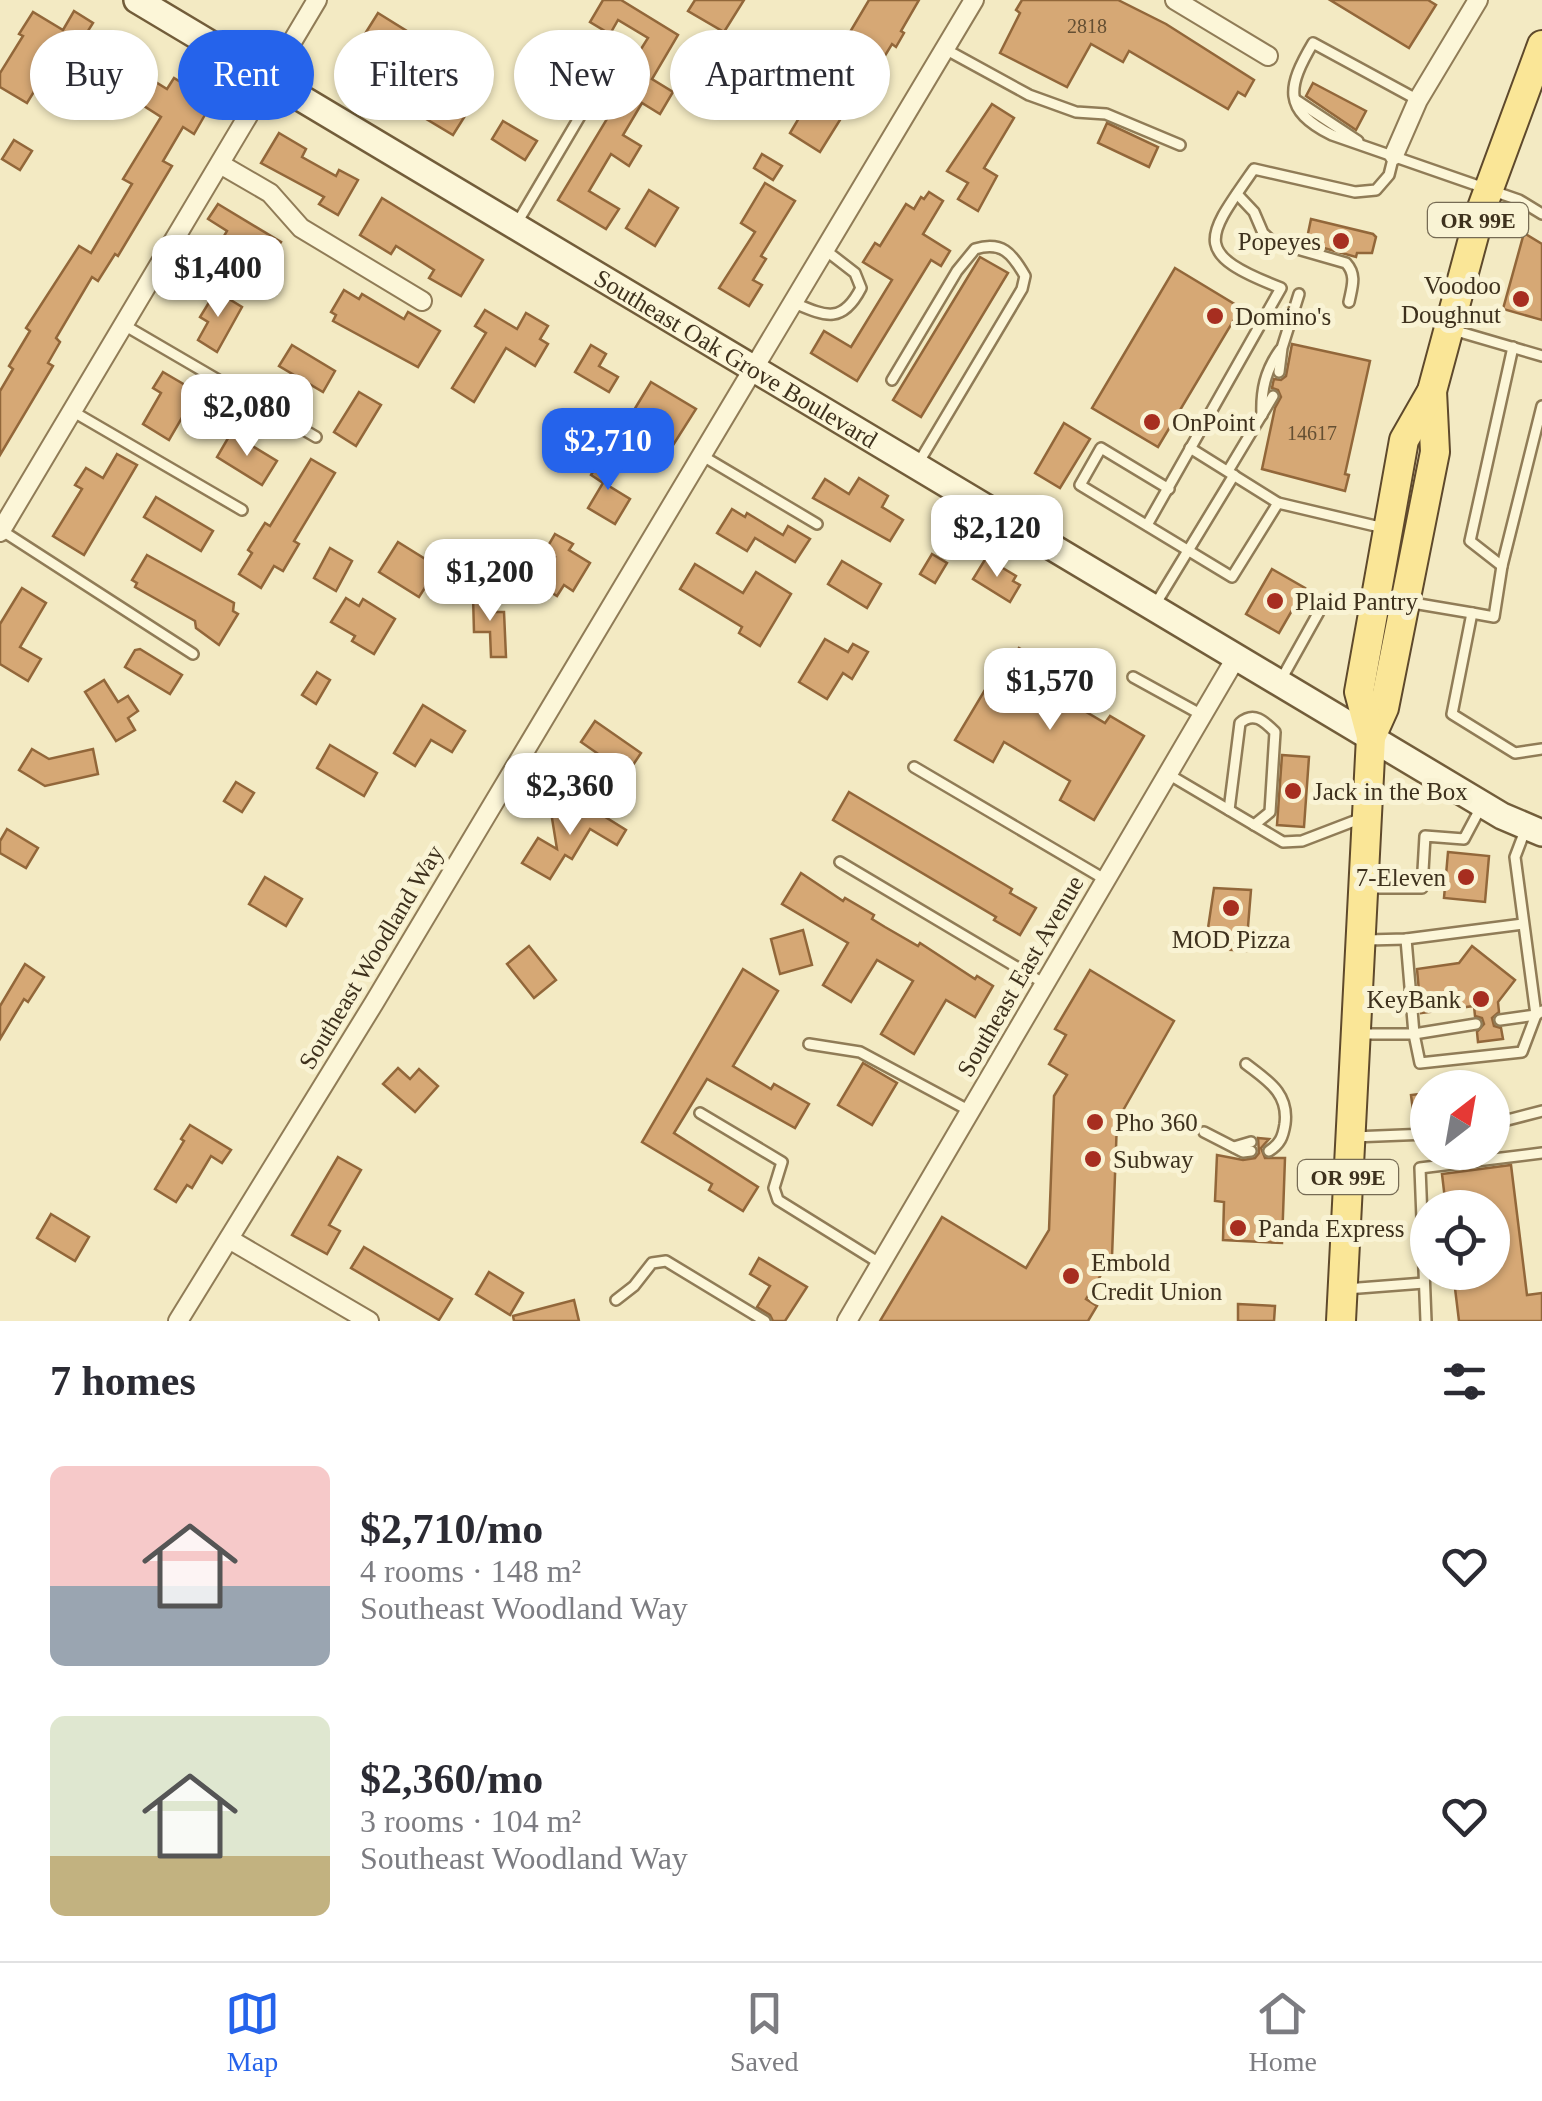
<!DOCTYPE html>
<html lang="en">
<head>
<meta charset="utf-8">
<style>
	:root { --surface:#fff; --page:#f2f2f3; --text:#2b2b33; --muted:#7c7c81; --line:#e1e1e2; --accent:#2563eb }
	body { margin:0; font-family:"Times New Roman",serif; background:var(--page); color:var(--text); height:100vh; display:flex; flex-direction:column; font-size:38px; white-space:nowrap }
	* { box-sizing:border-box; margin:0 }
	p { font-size:32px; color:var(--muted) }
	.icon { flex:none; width:55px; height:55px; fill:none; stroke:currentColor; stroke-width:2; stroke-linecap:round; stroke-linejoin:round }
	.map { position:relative; height:1321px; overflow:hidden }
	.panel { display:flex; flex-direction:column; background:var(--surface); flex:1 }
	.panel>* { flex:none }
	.banner { position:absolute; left:30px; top:30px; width:1000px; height:90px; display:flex; gap:20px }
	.needle { width:65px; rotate:31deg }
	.fabs { position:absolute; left:1410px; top:1070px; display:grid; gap:20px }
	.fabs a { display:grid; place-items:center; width:100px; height:100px; border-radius:50%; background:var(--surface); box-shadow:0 2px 8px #0004; font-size:50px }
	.price { position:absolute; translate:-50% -85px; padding:0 22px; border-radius:20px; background:#fff; color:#222; font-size:32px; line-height:65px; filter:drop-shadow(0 2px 5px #0008) }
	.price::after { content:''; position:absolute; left:50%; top:60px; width:30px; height:22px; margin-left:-15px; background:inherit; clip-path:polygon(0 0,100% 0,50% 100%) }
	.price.selected { background:var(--accent); color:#fff }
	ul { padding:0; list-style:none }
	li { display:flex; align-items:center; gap:30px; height:250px; padding:0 50px }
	li span { display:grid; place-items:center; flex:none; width:280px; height:200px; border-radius:15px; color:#555 }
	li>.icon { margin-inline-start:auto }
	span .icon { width:120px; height:120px; fill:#fffc; stroke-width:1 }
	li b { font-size:42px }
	h2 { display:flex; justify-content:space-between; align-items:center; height:120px; padding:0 50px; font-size:42px }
	.chip { padding:0 35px; border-radius:45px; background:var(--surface); box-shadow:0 2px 8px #0004; font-size:35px; line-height:90px }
	.chip.selected { background:var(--accent); color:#fff }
	.menu { display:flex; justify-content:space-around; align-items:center; height:140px; border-top:2px solid var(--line); background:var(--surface); font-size:28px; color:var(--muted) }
	.menu a { display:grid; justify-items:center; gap:5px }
	.menu .selected { color:var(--accent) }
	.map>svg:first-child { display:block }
	.building { fill:#d6a875; stroke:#92673a; stroke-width:2.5 }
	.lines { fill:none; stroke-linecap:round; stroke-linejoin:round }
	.lane-casing { stroke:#907c57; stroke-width:14 }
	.street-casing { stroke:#907c57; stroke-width:22 }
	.secondary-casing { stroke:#725d3a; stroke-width:30 }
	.primary-casing { stroke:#5e492c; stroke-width:32 }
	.lane { stroke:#fcf6d8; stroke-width:9 }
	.street { stroke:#fcf6d8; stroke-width:18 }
	.secondary { stroke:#fcf6d8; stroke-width:25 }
	.primary { stroke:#fae697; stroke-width:28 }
	.poi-dot { fill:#a72e20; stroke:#f9f3d4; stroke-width:4 }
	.labels { text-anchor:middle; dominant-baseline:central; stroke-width:10; stroke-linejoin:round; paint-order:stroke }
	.number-label { font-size:20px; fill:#644f33 }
	.shield { fill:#f9f3d4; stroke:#766b54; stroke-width:2.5 }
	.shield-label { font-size:22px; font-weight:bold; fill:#3e311d }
	.poi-label { font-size:25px; fill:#3e311d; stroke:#f9f3d4; text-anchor:start }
	.street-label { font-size:25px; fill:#3e311d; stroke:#f9f3d4 }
</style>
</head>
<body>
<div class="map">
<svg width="1542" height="1321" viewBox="0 0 1542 1321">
	<rect width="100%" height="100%" fill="#f3eac3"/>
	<g class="building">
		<path d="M603,0H621L678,35L652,79L673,92L660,114L642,103L623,135L641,146L629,166L611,154L589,191L619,209L606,229L558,200L642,61L636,57L648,38L618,20L610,34L590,22Z"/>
		<path d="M695,0H744L724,32L688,11Z"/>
		<path d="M869,0H919L901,31L904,33L896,47L892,44L872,77L879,81L870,95L865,92L854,111L848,107L820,152L790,133Z"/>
		<path d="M1022,0H1118L1166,24L1254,80L1245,96L1238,92L1228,109L1129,51L1123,62L1091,44L1067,87L1000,53L1020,13L1016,10Z"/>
		<path d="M1330,0H1428L1436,5L1409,48Z"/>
		<path d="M74,11L93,23L81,42L117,64L120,60L167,89L174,78L201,95L199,99L210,106L194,134L183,127L163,161L172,166L118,256L115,254L98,281L92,277L56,338L60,342L48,363L53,366L0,455V391L13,369L9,366L30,331L26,328L79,246L91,253L132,184L123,179L161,117L100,78L96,85L54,59L27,103L0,87V73L23,36L19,34L33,12L63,30Z"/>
		<path d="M378,13L410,33L372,91L337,69L348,50L353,53Z"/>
		<path d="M550,34L574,49L550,88L526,74Z"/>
		<path d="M437,62L452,71L446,82L475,100L453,135L408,108Z"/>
		<path d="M1313,83L1366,111L1356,130L1306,96Z"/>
		<path d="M992,104L1014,118L984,168L997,176L978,211L958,199L968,183L947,171Z"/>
		<path d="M503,121L537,141L525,160L492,139Z"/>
		<path d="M1107,123L1158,147L1149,167L1098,143Z"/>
		<path d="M279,133L306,149L302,157L336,176L339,170L358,180L338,215L319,204L324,197L261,163Z"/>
		<path d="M14,140L32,151L20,170L2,159Z"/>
		<path d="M762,154L782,166L773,180L754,168Z"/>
		<path d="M765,183L795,201L761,256L766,259L753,280L762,285L749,306L719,288L755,232L741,223Z"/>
		<path d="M649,190L678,208L655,246L626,228Z"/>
		<path d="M929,192L943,201L923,234L950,251L941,266L931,260L857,381L811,353L824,331L851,347L892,280L863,262L875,243L880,246L906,204L914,209L921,197L924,199Z"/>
		<path d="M382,198L483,260L461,296L429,278L434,270L420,261L396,246L391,254L360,235Z"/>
		<path d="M218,204L281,242L261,274L217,248L227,231L208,219Z"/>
		<path d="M1311,219L1373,234L1376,237L1372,253H1357L1356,257L1306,243Z"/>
		<path d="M1524,233L1542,244V320L1503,309Z"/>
		<path d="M980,257L1008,273L921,417L893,400Z"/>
		<path d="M1175,268L1241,308L1158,447L1092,408Z"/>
		<path d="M344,290L359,299L362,294L404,319L408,312L440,331L418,367L333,321L336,315L331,312Z"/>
		<path d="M216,291L242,307L217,352L198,340L208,322L200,317Z"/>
		<path d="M485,310L517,329L526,313L548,326L540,339L548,344L535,366L506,348L474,402L452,388L486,333L475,326Z"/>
		<path d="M1292,344L1370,361L1345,474L1349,475L1345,491L1262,469L1275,408L1281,397L1278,390L1272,388L1273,383L1274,379L1281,380L1286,376Z"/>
		<path d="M292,345L335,371L323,392L279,366Z"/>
		<path d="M591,345L606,354L599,366L618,377L609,392L575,372Z"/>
		<path d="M163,372L197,392L169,440L143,424L161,393L153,388Z"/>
		<path d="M651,382L696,409L670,450L628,420Z"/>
		<path d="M359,392L381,405L356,446L334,432Z"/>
		<path d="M1064,423L1090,439L1060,488L1035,473Z"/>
		<path d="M231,433L277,461L262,485L217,457Z"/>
		<path d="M117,454L137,465L84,555L53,536L82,489L75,485L86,468L103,478Z"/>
		<path d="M602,457L620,467L609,486L630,499L615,524L588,508L603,483L591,475Z"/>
		<path d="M311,459L335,473L294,541L299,544L283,571L274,566L261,588L239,574L252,553L248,550L265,523L270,526Z"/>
		<path d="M859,478L888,496L882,507L903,520L890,541L813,498L825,479L849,494Z"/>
		<path d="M156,497L213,531L201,551L144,517Z"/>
		<path d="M732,509L745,517L747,513L783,535L788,526L810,539L795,562L755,538L747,551L717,533Z"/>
		<path d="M555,534L573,544L569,550L590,563L573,591L564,585L557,596L539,585L555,557L545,551Z"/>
		<path d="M398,542L438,567L419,597L379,572Z"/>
		<path d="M330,548L352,561L336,591L314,578Z"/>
		<path d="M932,554L947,563L935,583L920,574Z"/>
		<path d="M147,555L234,603L233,611L238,614L219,645L196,628L195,621L135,587L137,583L132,580Z"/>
		<path d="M986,558L1016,576L1013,581L1020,585L1010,602L973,579Z"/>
		<path d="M842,561L881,584L867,608L828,584Z"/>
		<path d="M695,564L743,593L756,572L791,594L760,646L739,633L742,627L680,589Z"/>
		<path d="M1272,569L1305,588L1279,633L1246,614Z"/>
		<path d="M22,588L46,603L20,647L41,659L28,681L0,664V624Z"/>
		<path d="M473,596H493V612H504L506,657H491L490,632H474Z"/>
		<path d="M346,598L359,606L363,599L395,619L374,654L352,641L355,636L331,622Z"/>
		<path d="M825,639L848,652L853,644L868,652L852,679L843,673L827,699L799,682Z"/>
		<path d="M1019,648L1044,662L1036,677L1041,680L1039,684L1105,723L1110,716L1144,736L1094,820L1060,800L1070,781L1004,742L993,762L955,740L1004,658L1010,662Z"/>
		<path d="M140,649L182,675L170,694L125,667L135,650Z"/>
		<path d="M317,672L330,680L316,704L302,695Z"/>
		<path d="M104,680L118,702L128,696L138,711L128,718L135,730L116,741L85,692Z"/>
		<path d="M423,705L465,731L452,752L431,740L415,766L394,753Z"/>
		<path d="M595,721L641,753L627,774L581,742Z"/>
		<path d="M330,745L377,773L364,796L317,768Z"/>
		<path d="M32,749L49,759L93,749L98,774L45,786L19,770Z"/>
		<path d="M1282,755L1309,757L1304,827L1277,825Z"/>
		<path d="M236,782L254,793L242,812L224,801Z"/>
		<path d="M849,792L1012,889L1010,893L1036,908L1020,935L994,920L996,917L833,820Z"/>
		<path d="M586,805L626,830L617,845L590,829L572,859L565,855L550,879L522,863L538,838L557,849L551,812Z"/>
		<path d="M7,829L38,848L26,868L0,853V841Z"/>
		<path d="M1448,852L1489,856L1485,902L1444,898Z"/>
		<path d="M801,873L843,901L845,898L874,915L872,919L885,927L918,946L920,943L975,979L977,976L993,986L975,1017L946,1000L914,1054L881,1034L913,981L877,960L851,1002L823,985L848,943L782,904Z"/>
		<path d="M265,877L302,899L286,926L249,904Z"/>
		<path d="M1214,888L1251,890L1246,951L1205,948Z"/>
		<path d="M803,930L812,965L780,974L771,939Z"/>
		<path d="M529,946L556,980L534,998L507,964Z"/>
		<path d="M1472,946L1515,980L1498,1002L1499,1012L1492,1018L1494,1026L1501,1028L1503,1039L1478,1042L1477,1032L1484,1024L1482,1018L1475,1016L1474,1006L1421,1013L1417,969L1459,963Z"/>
		<path d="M25,964L44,977L28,1002L24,999L0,1039V1006Z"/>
		<path d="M743,969L778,991L733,1066L771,1089L774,1084L809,1104L795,1128L707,1079L674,1133L758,1187L743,1211L709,1190L712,1184L642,1142Z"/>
		<path d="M1090,970L1174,1021L1117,1121L1112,1257L1086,1299L1097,1306L1088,1321H880L942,1217L1026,1268L1049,1230L1054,1096L1067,1075L1049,1064L1066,1035L1055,1029Z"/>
		<path d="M863,1063L897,1083L872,1125L838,1105Z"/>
		<path d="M398,1068L410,1079L419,1069L438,1086L415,1112L383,1084Z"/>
		<path d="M1428,1093V1124L1415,1126L1411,1095Z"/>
		<path d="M190,1125L231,1150L222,1163L211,1156L192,1188L187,1185L176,1202L155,1189L184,1141L181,1139Z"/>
		<path d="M1258,1138L1269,1139L1261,1148L1265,1158H1285L1282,1243L1223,1240L1224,1202L1215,1201L1217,1155L1243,1160L1255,1158L1259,1153Z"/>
		<path d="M338,1157L361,1170L329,1225L340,1231L327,1254L292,1235Z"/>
		<path d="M1511,1165L1527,1295L1542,1293V1321H1459L1453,1272H1492V1208H1446L1442,1174Z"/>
		<path d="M51,1214L89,1237L75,1261L37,1238Z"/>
		<path d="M364,1247L452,1299L439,1320L351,1268Z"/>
		<path d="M759,1258L807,1287L785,1321H773L770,1315L757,1307L770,1286L750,1274Z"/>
		<path d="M489,1272L523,1293L510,1315L476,1294Z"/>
		<path d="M574,1300L579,1321H514L513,1316Z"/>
		<path d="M1238,1304L1275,1306L1274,1321H1238Z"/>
	</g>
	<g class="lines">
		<g class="lane-casing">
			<g id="lane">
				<path d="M945,49L1029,95L1076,112L1106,114L1180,145"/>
				<path d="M1296,100L1358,141"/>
				<path d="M1418,100L1313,43C1287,87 1282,110 1332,135L1519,200L1542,214"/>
				<path d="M1237,194L1254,212L1263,233L1273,242L1346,263C1357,275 1352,287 1349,302"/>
				<path d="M517,223L599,84"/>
				<path d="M792,302C825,316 842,325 861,288L855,273L824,249"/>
				<path d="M124,325L316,437"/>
				<path d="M1453,330L1542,356"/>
				<path d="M1279,372L1282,348L1299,294"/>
				<path d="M892,380L957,271L975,249C1002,241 1012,253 1025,276L1022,289L919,462"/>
				<path d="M72,411L242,510"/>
				<path d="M1262,415C1261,391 1265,371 1280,350"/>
				<path d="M1190,448L1278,503L1384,528"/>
				<path d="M701,455L817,524"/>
				<path d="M1228,471L1273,396"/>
				<path d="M1169,489L1101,448L1080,485L1232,577L1278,503"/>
				<path d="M1147,525L1281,288C1191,253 1205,239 1254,169L1355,192L1376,190L1389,175L1394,155"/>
				<path d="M1,530L193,654"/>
				<path d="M1502,566L1470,541L1513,347"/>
				<path d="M1407,602L1472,613L1452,714L1515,753L1542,749"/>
				<path d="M1155,605L1234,475"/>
				<path d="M1472,613L1494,617L1502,566L1542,406"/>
				<path d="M1133,677L1202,715"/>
				<path d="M1282,678L1325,601H1371"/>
				<path d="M914,767L1106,880"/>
				<path d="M1168,774L1283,842L1302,841L1362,818"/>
				<path d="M1229,810L1240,723C1254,711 1264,721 1275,732L1270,812L1254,825"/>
				<path d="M840,862L1045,984"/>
				<path d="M1370,888H1422L1425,836L1464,839L1481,807"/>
				<path d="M1406,939L1414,1034L1420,1063L1522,1052L1536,1015L1515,857L1526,828"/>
				<path d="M1367,940L1406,939L1523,924"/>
				<path d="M1500,1020L1536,1015L1542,1011"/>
				<path d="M1362,1034H1414L1476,1024"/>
				<path d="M809,1044L860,1052L970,1111"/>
				<path d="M1246,1064C1268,1081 1289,1093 1285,1124C1283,1137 1280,1144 1269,1151"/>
				<path d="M700,1113L782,1162L774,1188L778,1200L881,1264"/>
				<path d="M1492,1124L1542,1111"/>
				<path d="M1204,1132L1243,1152L1251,1151"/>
				<path d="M1353,1137L1428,1134"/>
				<path d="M1234,1147L1251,1142"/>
				<path d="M1346,1289L1424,1283"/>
				<path d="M616,1300L634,1286L652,1263L666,1261L765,1321"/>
				<path d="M1426,1321L1420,1168L1542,1153"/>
			</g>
		</g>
		<g class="street-casing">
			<g id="street">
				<path d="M1175,0L1268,56"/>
				<path d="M1394,155L1418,100L1478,0"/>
				<path d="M220,164L270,193L301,228L422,301"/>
				<path d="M0,532L317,0"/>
				<path d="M229,1239L369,1321"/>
				<path d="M178,1321L374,1003L974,0"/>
				<path d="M847,1321L1237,656"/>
			</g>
		</g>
		<g class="secondary-casing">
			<g id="secondary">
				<path id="s1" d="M137,0L1502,816L1542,833"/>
			</g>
		</g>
		<g class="primary-casing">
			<g id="primary">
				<path d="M1371,737L1384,708L1435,452L1432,391"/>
				<path d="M1341,1321L1371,737L1359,692L1404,440L1432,391L1480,213L1542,45"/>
			</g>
		</g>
		<use href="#lane" class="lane"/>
		<use href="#street" class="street"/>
		<use href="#secondary" class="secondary"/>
		<use href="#primary" class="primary"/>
	</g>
	<g class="poi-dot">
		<circle cx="1341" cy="241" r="10"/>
		<circle cx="1521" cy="299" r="10"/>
		<circle cx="1215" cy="316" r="10"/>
		<circle cx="1152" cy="422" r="10"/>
		<circle cx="1275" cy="601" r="10"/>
		<circle cx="1293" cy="791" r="10"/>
		<circle cx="1466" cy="877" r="10"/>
		<circle cx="1231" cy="908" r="10"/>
		<circle cx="1481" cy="999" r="10"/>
		<circle cx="1095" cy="1122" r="10"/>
		<circle cx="1093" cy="1159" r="10"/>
		<circle cx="1238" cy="1228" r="10"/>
		<circle cx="1071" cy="1276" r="10"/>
	</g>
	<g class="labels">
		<g class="number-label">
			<text x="1087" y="26">2818</text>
			<text x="1312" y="433">14617</text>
		</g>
		<g class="shield">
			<rect x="1428" y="203" width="100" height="34" rx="8"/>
			<rect x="1298" y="1160" width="100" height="34" rx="8"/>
		</g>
		<g class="shield-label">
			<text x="1478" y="220">OR 99E</text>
			<text x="1348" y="1177">OR 99E</text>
		</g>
		<g class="poi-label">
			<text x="1321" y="241" text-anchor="end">Popeyes</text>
			<text x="1501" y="285" text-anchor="end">Voodoo<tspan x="1501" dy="29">Doughnut</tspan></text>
			<text x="1235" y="316">Domino's</text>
			<text x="1172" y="422">OnPoint</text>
			<text x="1295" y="601">Plaid Pantry</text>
			<text x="1313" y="791">Jack in the Box</text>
			<text x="1446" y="877" text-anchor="end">7-Eleven</text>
			<text x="1231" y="939" text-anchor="middle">MOD Pizza</text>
			<text x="1461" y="999" text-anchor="end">KeyBank</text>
			<text x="1115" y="1122">Pho 360</text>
			<text x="1113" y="1159">Subway</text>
			<text x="1258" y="1228">Panda Express</text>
			<text x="1091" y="1262">Embold<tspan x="1091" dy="29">Credit Union</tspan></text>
		</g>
		<g class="street-label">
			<text stroke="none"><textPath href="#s1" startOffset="698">Southeast Oak Grove Boulevard</textPath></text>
			<text transform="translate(371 957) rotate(-59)">Southeast Woodland Way</text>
			<text transform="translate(1020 976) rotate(-60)">Southeast East Avenue</text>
		</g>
	</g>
</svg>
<div class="fabs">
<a><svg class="needle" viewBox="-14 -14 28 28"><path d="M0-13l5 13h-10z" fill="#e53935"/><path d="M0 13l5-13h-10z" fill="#7c7c81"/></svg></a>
<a><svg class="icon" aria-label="locate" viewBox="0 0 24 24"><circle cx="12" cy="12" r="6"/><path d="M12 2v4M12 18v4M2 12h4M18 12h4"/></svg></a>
</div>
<b class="price" style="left:218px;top:320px">$1,400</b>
<b class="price" style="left:247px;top:459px">$2,080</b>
<b class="price selected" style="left:608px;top:493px">$2,710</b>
<b class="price" style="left:997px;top:580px">$2,120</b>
<b class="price" style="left:490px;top:624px">$1,200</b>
<b class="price" style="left:1050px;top:733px">$1,570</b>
<b class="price" style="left:570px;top:838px">$2,360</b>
<div class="banner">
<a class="chip">Buy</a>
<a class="chip selected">Rent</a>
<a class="chip">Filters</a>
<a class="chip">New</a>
<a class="chip">Apartment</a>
</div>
</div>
<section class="panel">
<h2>7 homes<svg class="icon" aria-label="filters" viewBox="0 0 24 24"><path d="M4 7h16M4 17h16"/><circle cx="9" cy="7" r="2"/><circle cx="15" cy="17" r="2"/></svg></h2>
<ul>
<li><span style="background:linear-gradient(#f6c9c9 60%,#9aa5b1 0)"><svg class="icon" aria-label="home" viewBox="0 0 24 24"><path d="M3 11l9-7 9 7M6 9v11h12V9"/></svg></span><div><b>$2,710/mo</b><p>4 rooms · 148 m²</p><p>Southeast Woodland Way</p></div><svg class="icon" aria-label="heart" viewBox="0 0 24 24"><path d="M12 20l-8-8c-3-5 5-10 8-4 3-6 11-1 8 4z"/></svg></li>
<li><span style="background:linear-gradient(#dfe7d0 70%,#c2b280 0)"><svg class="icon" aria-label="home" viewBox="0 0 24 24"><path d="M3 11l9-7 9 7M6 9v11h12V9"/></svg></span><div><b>$2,360/mo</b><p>3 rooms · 104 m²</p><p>Southeast Woodland Way</p></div><svg class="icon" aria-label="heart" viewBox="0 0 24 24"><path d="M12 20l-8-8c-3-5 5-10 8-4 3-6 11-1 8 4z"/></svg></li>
</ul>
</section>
<nav class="menu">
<a class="selected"><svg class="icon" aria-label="map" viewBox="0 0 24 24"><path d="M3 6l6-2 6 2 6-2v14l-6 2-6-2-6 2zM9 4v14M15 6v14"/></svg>Map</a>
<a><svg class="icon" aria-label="saved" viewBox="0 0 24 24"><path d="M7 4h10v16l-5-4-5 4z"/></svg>Saved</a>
<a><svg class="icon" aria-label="home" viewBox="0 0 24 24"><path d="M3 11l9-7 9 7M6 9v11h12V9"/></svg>Home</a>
</nav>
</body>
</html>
